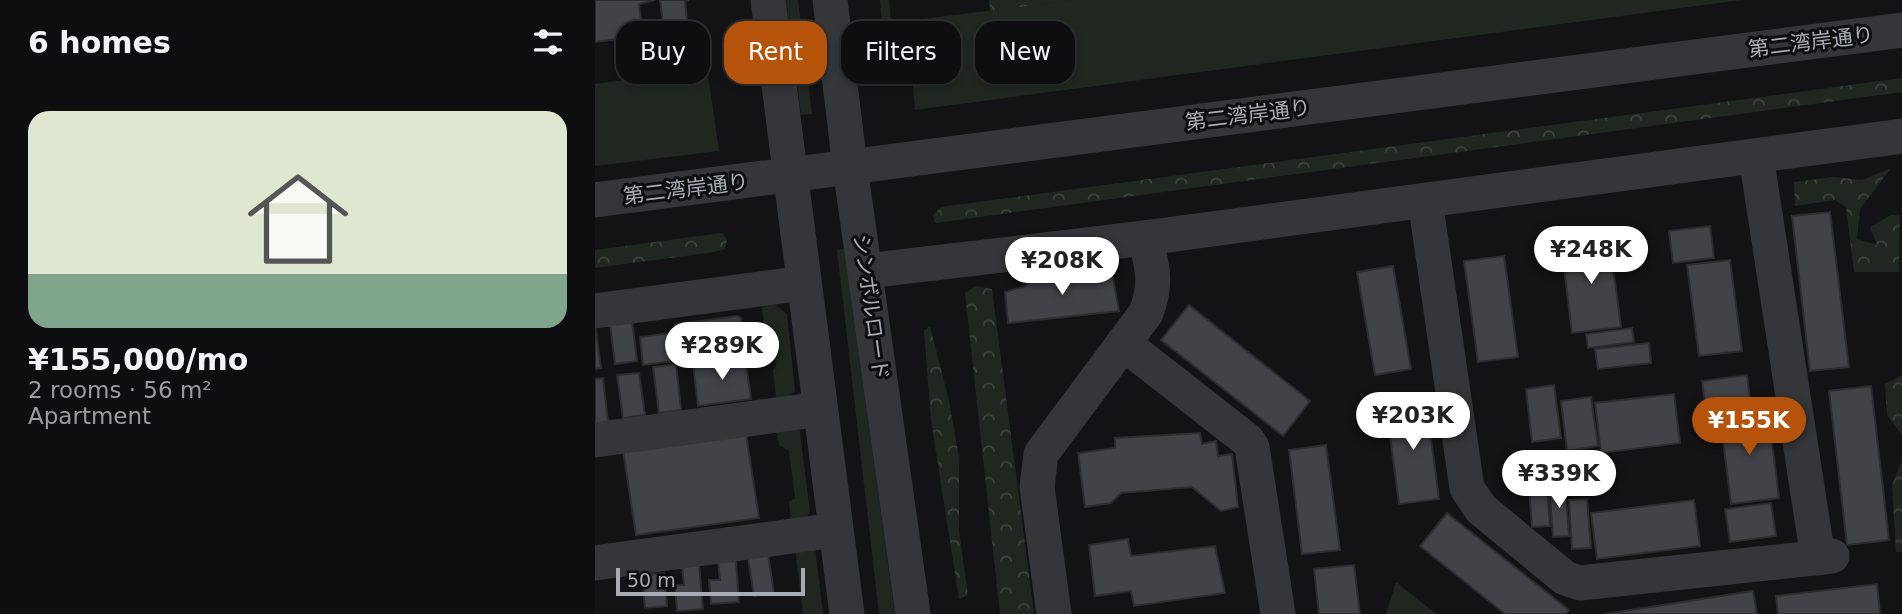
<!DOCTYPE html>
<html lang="en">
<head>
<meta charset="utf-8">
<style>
	:root { --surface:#0e0e10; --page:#171719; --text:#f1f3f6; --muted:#9b9c9f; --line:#2e2e30; --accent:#b45309 }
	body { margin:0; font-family:"DejaVu Sans","Noto Sans JP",sans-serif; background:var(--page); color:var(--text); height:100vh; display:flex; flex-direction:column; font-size:26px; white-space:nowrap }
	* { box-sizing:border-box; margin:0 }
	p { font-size:23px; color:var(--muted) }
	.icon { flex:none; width:38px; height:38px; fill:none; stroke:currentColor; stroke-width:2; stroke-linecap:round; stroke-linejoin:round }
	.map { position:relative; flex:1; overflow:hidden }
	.details { display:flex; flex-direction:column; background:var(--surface); width:595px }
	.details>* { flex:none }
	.guide { position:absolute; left:21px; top:21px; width:665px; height:63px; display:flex; gap:14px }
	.scale { position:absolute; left:21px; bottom:18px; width:189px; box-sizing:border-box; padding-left:7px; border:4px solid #a6abb4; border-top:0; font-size:19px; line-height:24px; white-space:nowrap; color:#a6abb4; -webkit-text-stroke:5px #0e0e10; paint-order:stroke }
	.price { position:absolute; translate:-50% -60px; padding:0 16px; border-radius:24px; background:#fff; color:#222; font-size:23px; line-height:46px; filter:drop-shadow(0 2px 4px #0008) }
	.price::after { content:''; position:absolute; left:50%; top:42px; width:21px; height:16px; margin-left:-10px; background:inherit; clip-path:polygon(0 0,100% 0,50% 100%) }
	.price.current { background:var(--accent); color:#fff }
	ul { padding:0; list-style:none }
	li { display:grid; align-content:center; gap:14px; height:371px; padding:0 28px }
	li span { display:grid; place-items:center; height:217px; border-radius:21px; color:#555 }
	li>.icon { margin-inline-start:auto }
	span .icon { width:126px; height:126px; fill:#fffc; stroke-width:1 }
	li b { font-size:30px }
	h2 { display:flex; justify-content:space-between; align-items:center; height:84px; padding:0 28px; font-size:30px }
	.tag { padding:0 24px; border-radius:21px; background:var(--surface); box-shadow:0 4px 10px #0003,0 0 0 2px var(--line); font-size:24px; line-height:63px }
	.tag.current { background:var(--accent); color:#fff }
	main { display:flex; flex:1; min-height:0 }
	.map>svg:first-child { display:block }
	.grass { fill:#202720 }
	.forest { fill:url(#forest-crowns) }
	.building { fill:#424348; stroke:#2d2d30; stroke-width:2 }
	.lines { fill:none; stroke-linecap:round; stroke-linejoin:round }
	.minor { stroke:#343639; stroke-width:35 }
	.labels { text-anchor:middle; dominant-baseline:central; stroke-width:6; stroke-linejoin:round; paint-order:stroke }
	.street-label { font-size:21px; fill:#a6abb4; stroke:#0e0e10 }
</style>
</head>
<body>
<main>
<section class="details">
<h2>6 homes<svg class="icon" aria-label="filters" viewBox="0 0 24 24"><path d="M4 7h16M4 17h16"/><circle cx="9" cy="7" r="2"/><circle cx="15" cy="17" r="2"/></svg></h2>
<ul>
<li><span style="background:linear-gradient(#dfe7d0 75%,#7fa58c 0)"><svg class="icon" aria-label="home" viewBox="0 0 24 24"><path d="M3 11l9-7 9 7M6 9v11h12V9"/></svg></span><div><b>¥155,000/mo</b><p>2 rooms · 56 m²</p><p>Apartment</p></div></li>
</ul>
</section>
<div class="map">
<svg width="1307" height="614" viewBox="0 0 1307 614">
	<defs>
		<pattern id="forest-crowns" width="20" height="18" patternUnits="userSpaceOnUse" patternTransform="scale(1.75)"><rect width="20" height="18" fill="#202720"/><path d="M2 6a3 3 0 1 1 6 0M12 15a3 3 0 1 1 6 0" fill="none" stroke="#3d443e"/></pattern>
	</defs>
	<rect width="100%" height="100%" fill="#131315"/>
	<g class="grass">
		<path d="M191,0H203L217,114L206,115Z"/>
		<path d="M285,0H294L301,78L298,82L291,77Z"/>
		<path d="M479,0H1146L320,110L312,21Z"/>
		<path d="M102,70L113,75L124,151L0,166V84Z"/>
		<path d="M249,249L300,614H284L242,250Z"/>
		<path d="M175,305H181L192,314L200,391L193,397L181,398L178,370L181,366L177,327L169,326L167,307Z"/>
		<path d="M204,425L215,512L212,517L196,523L194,502L200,498L194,451L184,445L180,426Z"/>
		<path d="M200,547H220L228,614H208Z"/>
		<path d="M801,582L841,614H791Z"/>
	</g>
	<g class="forest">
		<path d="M394,0H479L395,11Z"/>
		<path d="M1307,78V92L340,223L338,215L346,207Z"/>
		<path d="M1296,168L1265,209L1262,239L1282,245L1275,227L1296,215H1305L1304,272H1259L1251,207L1240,200L1200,206L1199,182L1238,177L1267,180Z"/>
		<path d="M127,233L132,240L130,249L120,252L0,268V250Z"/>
		<path d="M381,286L397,289L439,614H405L370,293Z"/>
		<path d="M335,326L354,401L364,458V531L373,595L364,599L336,420L329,330Z"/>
		<path d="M1307,375V435L1292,415L1290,384Z"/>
		<path d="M1307,461V552H1301L1297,485Z"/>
	</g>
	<g class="building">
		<path d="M0,0H60L44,4L48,36L0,42Z"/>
		<path d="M65,0H94L90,1L93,29L69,32Z"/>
		<path d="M1235,212L1254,367L1215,371L1197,216Z"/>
		<path d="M1115,226L1119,258L1078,263L1074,231Z"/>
		<path d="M1014,238L1026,327L977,333L966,244Z"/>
		<path d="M909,256L923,357L883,362L869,261Z"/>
		<path d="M1135,260L1147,351L1104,356L1092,265Z"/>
		<path d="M798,266L816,369L780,375L762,272Z"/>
		<path d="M517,272L524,311L413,323L410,292L431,286L432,278Z"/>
		<path d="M594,305L715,401L688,436L566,340Z"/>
		<path d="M142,316L146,318L148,333L144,339L149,342L150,350L146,352L84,361L80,324Z"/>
		<path d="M37,321L42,361L20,364L15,324Z"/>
		<path d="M0,324L6,368L0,369Z"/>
		<path d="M1037,328L1039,342L993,348L991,334Z"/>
		<path d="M76,333L79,361L48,365L45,337Z"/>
		<path d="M1054,343L1056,363L1003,369L1000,349Z"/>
		<path d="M150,357L156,399L103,406L98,364Z"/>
		<path d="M81,364L86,410L64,413L58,367Z"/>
		<path d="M44,373L50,415L28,418L22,375Z"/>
		<path d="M1152,375L1156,407L1111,412L1107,381Z"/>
		<path d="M8,378L13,422L0,424V379Z"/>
		<path d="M959,385L966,438L937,442L931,389Z"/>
		<path d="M1276,386L1294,540L1252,545L1234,391Z"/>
		<path d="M1079,394L1085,443L1006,453L1000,403Z"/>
		<path d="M996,397L1003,446L972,451L966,401Z"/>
		<path d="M831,400L844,499L804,504L791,406Z"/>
		<path d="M1173,410L1184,498L1136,504L1125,416Z"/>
		<path d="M150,427L164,518L41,535L27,444Z"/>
		<path d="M605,433L607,444L621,441L623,456L637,454L643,507L626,511L597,487L526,493L516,503L490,507L483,453L520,448V438Z"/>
		<path d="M731,445L745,550L707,554L694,450Z"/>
		<path d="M933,473H951L955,526L937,527Z"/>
		<path d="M970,483L974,536L958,537L954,484Z"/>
		<path d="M992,499L996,548L977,549L974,500Z"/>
		<path d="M1099,500L1105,546L1002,559L996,513Z"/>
		<path d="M1176,503L1181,536L1135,542L1130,509Z"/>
		<path d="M852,513L974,610L971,614H910L825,546Z"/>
		<path d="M533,539L536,556L620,546L630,593L539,606L536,591L500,596L494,545Z"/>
		<path d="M173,554L179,593L159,596L153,558Z"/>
		<path d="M141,561L144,602L116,604L114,580H125L123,562Z"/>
		<path d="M104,564L108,609L82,611L80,585H89L87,566Z"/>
		<path d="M759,565L765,614H724L719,569Z"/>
		<path d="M69,573L72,606L50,608L47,575Z"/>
		<path d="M1282,584L1285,614H1183L1181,596Z"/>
		<path d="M1158,591L1162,614H1010Z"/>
	</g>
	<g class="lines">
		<g class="minor">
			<path d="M173,0L252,614"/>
			<path d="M235,0L255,167L318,614"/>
			<path d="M1161,156L1223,558"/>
			<path d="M0,200L1307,30"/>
			<path d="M830,200L872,488L886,509L970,578L985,583L1237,556"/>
			<path d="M271,271L550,238L1307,136"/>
			<path d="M0,311L209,283"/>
			<path d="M528,343L652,440L657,447L683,614"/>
			<path d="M0,440L225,409"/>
			<path d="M0,563L241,530"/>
			<path d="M459,614L442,487L446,454L551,313C562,283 558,268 550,238"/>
		</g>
	</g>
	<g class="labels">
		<g class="street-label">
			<text transform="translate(1216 42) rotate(-7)">第二湾岸通り</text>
			<text transform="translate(653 115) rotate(-7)">第二湾岸通り</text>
			<text transform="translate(91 189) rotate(-7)">第二湾岸通り</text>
			<text transform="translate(276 307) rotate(82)">シンボルロード</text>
		</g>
	</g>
</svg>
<div class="scale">50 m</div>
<b class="price" style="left:996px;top:286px">¥248K</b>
<b class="price" style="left:467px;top:297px">¥208K</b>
<b class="price" style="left:127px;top:382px">¥289K</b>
<b class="price" style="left:818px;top:452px">¥203K</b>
<b class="price current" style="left:1154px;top:457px">¥155K</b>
<b class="price" style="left:964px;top:510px">¥339K</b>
<div class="guide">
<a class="tag">Buy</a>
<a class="tag current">Rent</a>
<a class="tag">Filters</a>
<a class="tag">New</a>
</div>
</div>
</main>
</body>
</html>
